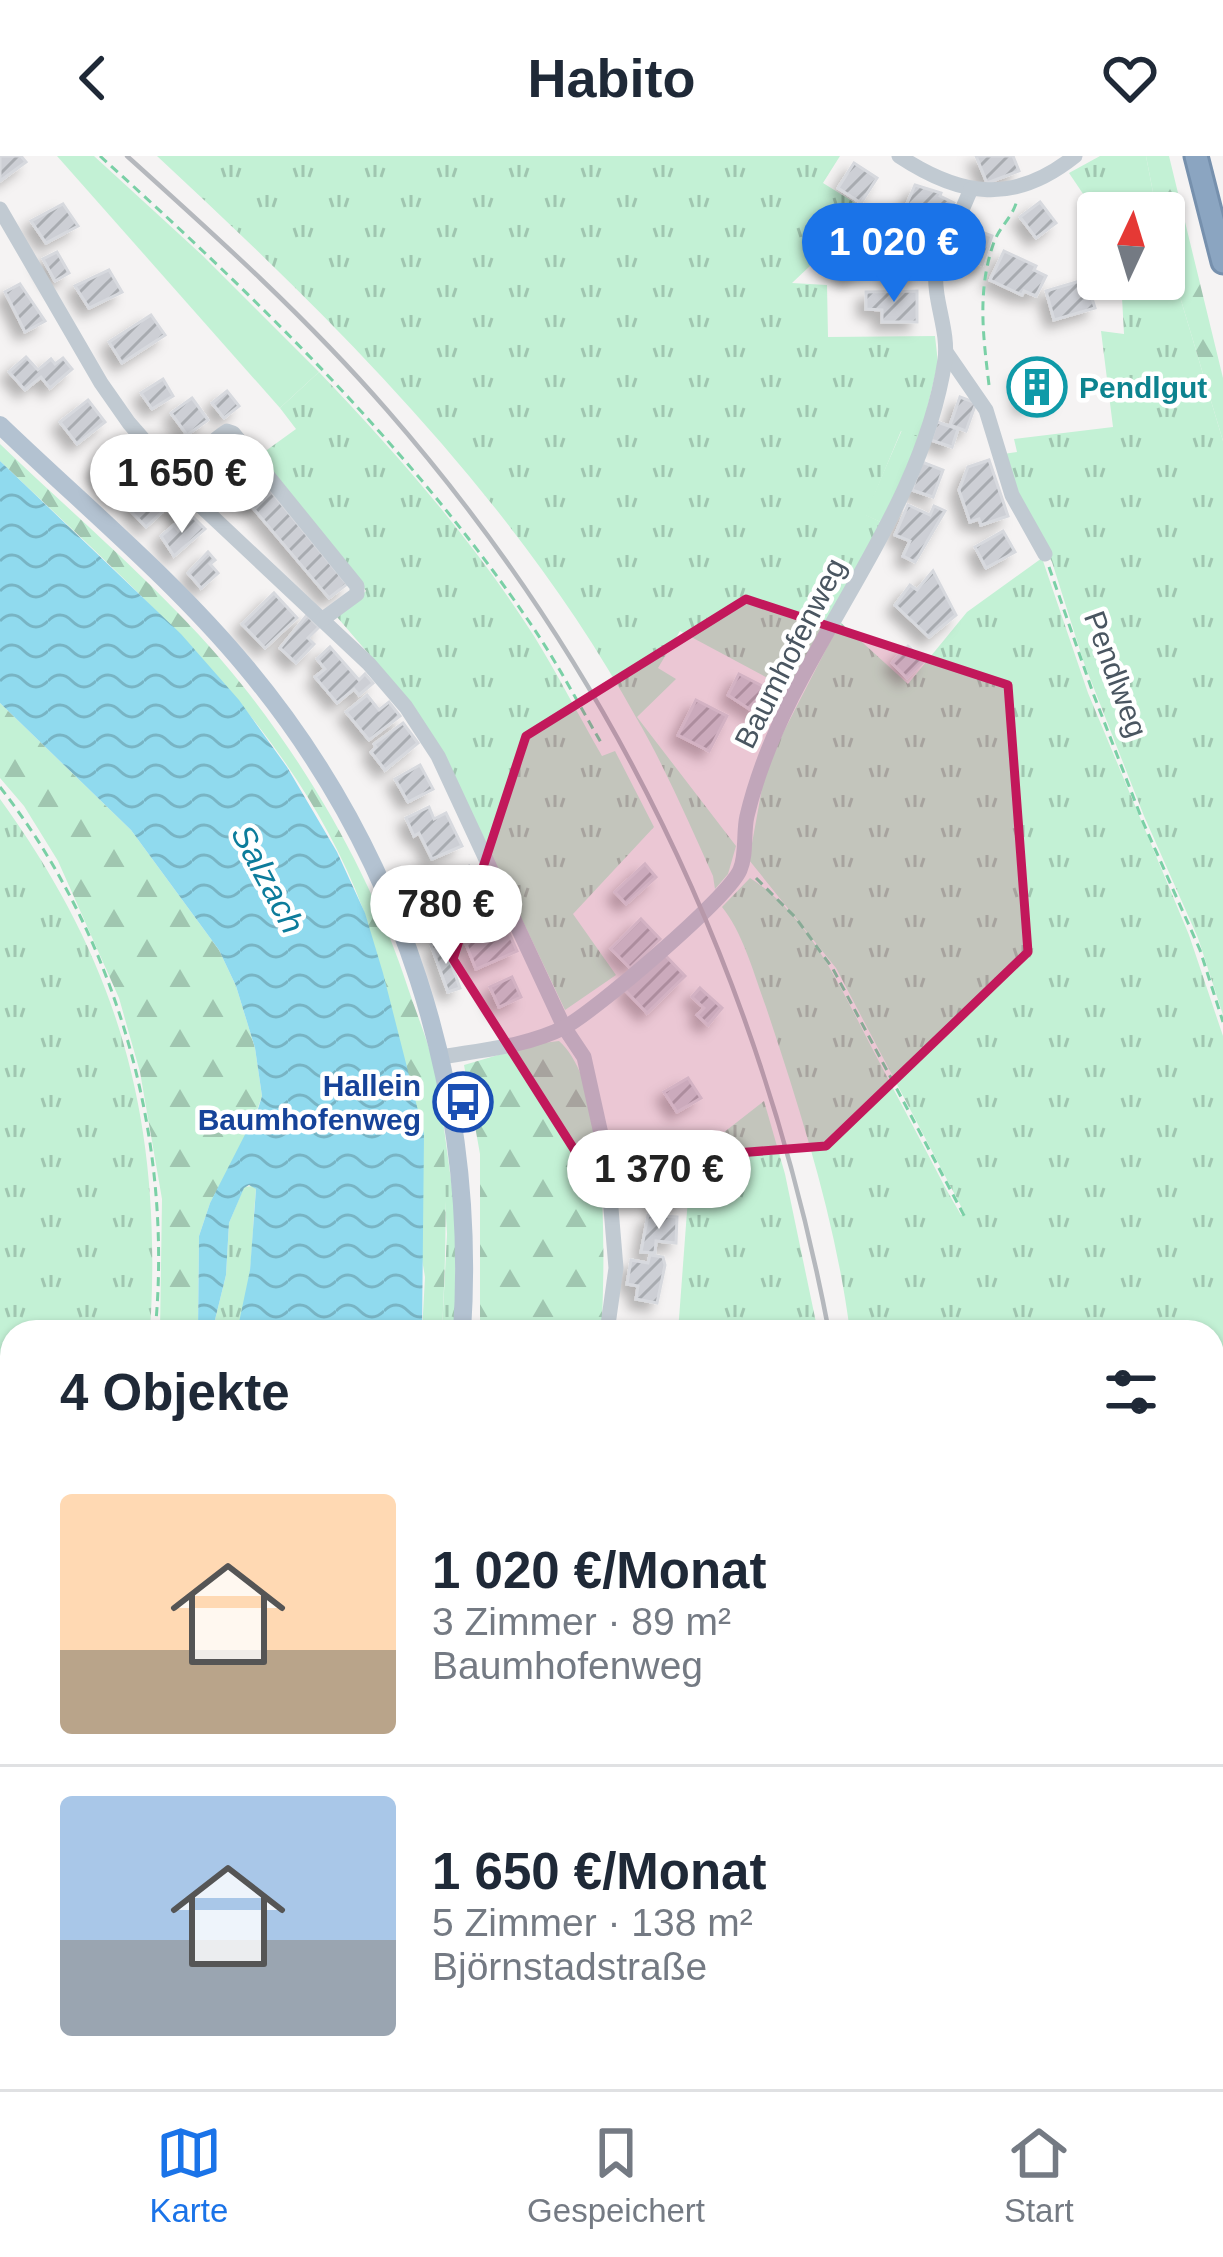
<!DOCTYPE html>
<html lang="de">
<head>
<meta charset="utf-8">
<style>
	:root { --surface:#fff; --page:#f6f6f7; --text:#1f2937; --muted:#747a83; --line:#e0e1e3; --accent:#1a73e8 }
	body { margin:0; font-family:Helvetica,sans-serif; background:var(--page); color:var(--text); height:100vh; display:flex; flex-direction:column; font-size:45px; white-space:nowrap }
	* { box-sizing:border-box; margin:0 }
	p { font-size:39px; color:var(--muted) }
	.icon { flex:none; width:66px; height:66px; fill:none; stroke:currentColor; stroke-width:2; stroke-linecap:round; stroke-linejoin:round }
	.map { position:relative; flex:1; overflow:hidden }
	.sheet { position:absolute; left:0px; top:1164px; width:1224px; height:771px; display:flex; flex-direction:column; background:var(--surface); border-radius:36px 36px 0 0; box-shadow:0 3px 9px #0004 }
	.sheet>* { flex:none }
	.needle { width:78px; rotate:4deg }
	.controls { position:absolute; left:1077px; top:36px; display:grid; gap:24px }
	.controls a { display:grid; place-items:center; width:108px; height:108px; border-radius:12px; background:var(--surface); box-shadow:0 3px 9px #0004; font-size:60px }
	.price { position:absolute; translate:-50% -102px; padding:0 27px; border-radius:42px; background:#fff; color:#222; font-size:39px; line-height:78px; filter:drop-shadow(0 3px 6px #0008) }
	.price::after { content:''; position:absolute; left:50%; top:72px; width:36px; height:27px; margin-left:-18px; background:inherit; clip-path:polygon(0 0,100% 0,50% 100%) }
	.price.on { background:var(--accent); color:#fff }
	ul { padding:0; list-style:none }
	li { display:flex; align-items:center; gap:36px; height:300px; padding:0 60px }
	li+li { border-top:3px solid var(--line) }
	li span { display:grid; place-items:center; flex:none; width:336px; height:240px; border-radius:12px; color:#555 }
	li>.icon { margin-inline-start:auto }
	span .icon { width:144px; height:144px; fill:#fffc; stroke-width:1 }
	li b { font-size:51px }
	h2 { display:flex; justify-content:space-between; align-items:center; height:144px; padding:0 60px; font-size:51px }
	header { display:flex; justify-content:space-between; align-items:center; height:156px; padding:0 60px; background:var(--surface); font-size:54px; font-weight:800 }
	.tab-bar { display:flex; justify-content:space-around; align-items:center; height:168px; border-top:3px solid var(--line); background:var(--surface); font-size:33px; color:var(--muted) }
	.tab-bar a { display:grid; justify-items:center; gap:6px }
	.tab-bar .on { color:var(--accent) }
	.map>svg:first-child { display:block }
	.grass { fill:url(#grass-tufts) }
	.forest { fill:url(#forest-firs) }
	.garden { fill:#c3f1d5 }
	.water { fill:url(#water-waves) }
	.building { fill:url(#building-hatch); stroke:#d7d9de; stroke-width:3; filter:url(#shadow) }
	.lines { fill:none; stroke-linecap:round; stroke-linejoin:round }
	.highway-casing { stroke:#7690ad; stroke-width:27 }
	.path { stroke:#7ad0a6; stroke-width:3; stroke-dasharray:9 6; stroke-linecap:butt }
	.minor { stroke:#c1cad2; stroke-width:15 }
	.major { stroke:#b3c2d1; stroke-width:18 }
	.highway { stroke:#8ba5c1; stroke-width:21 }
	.rail { stroke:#b5b8bd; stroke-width:4.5 }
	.marked { fill:#c2185b; fill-opacity:0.2; stroke:#c2185b; stroke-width:9; stroke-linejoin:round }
	.labels { text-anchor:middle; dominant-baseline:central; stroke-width:9; stroke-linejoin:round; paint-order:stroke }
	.culture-label { font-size:30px; font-weight:bold; fill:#0d838f; stroke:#fff; text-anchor:start }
	.street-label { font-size:30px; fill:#4a5661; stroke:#fff }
	.transit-label { font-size:30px; font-weight:bold; fill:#164399; stroke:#fff; text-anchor:end }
	.water-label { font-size:33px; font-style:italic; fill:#0c7c9b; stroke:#fff }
</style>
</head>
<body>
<header><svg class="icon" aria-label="back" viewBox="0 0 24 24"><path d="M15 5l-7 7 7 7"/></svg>Habito<svg class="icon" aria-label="heart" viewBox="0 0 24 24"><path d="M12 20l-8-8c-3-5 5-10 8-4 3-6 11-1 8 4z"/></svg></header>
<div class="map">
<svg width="1223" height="1933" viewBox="0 0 1223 1933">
	<defs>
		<pattern id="grass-tufts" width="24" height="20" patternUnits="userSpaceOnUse" patternTransform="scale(3)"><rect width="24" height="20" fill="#c3f1d5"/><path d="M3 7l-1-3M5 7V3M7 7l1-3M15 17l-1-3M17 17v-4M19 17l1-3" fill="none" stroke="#a0c6b0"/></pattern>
		<pattern id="forest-firs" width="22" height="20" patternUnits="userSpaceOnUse" patternTransform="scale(3)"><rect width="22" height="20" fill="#c3f1d5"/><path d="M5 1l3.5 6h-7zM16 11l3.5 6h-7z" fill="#a0c6b0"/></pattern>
		<pattern id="water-waves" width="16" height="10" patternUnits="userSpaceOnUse" patternTransform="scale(3)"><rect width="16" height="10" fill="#90daee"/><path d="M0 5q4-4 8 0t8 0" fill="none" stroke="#78b4c4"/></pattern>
		<pattern id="building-hatch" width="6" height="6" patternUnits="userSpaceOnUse" patternTransform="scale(3)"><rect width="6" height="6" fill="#cdcfd5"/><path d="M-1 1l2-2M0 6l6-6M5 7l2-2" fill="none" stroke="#a8abb0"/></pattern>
		<filter id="shadow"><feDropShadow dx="-8" dy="8" stdDeviation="6" flood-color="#0004"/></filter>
	</defs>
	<rect width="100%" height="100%" fill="#f5f3f3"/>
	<g class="grass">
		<path d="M157,0H840L823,27L868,55L792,127L827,129L828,181L935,180L938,207L920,282L901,275L866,359L885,368L788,533L680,475L658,512L676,523L637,561L736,690L728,718L715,733L713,720C689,667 666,613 637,563C517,345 338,168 157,0Z"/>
		<path d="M1100,0H1146L1157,57L1098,60L1069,17Z"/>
		<path d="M1164,87L1223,285V859L1198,782L1144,660L1084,507L1052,406L1015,336L1003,298L1017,296L1014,283L1113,271L1101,175L1124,178L1121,123H1164Z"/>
		<path d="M319,216C397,298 473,384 534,480C558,519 579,560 602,600L615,595L654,671L573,758L616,819L565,854L443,597L404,539L337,461L366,435L260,299L296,273L280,252Z"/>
		<path d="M1042,402L1088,537L1189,779L1223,880V1933H1109L1103,1923H1212V1176H850C836,1066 801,956 766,851C754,818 743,777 722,751L750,722C810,760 841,833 873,894C897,940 922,987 946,1033L961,1059L965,1058L836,812L749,704L766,610L840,466L908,528L967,456Z"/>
		<path d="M0,643C122,811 163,969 150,1176H12V1549L0,1565Z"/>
		<path d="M438,928L456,1061L455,1176H442L447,1078Z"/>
		<path d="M764,945L785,1018L818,1176H678L691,1002Z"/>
		<path d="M252,1030L256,1033C251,1080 254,1131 237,1176H212L226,1119L229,1067L244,1031Z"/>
	</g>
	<g class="forest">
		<path d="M1146,0H1169L1223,222V285L1164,87V57H1157Z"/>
		<path d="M0,288C81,366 183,451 250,539C318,627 375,729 409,835C419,865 434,899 438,931C449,1011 446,1095 442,1176H422L425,1121C411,1037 397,953 383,870C377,832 376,788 363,753C294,568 138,437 0,305Z"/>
		<path d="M0,547L131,674L219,794L236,830L255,892L262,940L250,974L210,1047L199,1080L198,1176H160L162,1043L140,916L119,842L58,705L24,650L0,622Z"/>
		<path d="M559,885C611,931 604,1102 602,1169L586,1176H480V998L464,909L535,888Z"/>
	</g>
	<g class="garden">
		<path d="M57,0H94L203,100L319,216L280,252Z"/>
		<path d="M902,274L920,282L885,368L865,359Z"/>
	</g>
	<g class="water">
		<path d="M0,305L181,478L239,544L287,611L337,696L365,757L383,817L424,978L422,1176H237L250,1114L256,1033L249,1029L244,1032L229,1067L226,1119L212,1176H198L199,1080L210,1047L258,953L262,940L255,892L236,830L219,794L131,674L0,547Z"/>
		<path d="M12,1596V1908L0,1923V1611Z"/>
	</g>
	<g class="building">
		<path d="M0,0H21L26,6L0,25Z"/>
		<path d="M976,0H1013L1019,15L987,27Z"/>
		<path d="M854,7L877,22L861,47L838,32Z"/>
		<path d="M915,29L941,37L940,40L954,47L941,77L902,59Z"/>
		<path d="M1040,46L1056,67L1036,82L1020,61Z"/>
		<path d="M63,48L78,70L46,87L31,65Z"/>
		<path d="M869,70L882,87L870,97L874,103L849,123L834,104Z"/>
		<path d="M968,71L992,80L982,109L958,100Z"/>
		<path d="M890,93L918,94L917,119L889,118Z"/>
		<path d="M1004,95L1036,110L1034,114L1046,120L1036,140L1024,135L1022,139L990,124Z"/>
		<path d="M57,96L69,117L55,125L43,103Z"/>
		<path d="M109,114L122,136L89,152L75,130Z"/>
		<path d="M1086,123L1095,152L1054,164L1046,135Z"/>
		<path d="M20,128L45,165L25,176L5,136Z"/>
		<path d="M917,135V166H882V154L866,153V136Z"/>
		<path d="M151,159L165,179L122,207L109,186Z"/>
		<path d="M26,201L38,214L51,203L55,208L63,202L72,213L50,232L41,221L25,234L9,216Z"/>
		<path d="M1052,212L1058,244L1022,250L1017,218Z"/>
		<path d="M163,223L173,240L152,253L141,237Z"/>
		<path d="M227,235L239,250L224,262L212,247Z"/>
		<path d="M960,241L976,247L966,275L950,269Z"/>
		<path d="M192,242L208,264L187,279L171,257Z"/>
		<path d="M88,244L105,266L77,288L60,266Z"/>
		<path d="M937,266L958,273L952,291L931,284Z"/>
		<path d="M230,285L347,428L329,442L209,300Z"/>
		<path d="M120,288L143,313L117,338L93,314Z"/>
		<path d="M989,304L1008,360L981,369L979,363L970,366L959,334L968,311Z"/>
		<path d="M922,306L943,314L933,341L912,334Z"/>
		<path d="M150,326L161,339L154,346L162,356L146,371L130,354L143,343L138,337Z"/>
		<path d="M181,336L190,346L185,351L191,357L180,367L166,353Z"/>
		<path d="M908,349L930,359L934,350L945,355L915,406L903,400L910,385L895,379Z"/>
		<path d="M193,361L205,373L174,400L161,380L174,369L178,374Z"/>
		<path d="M1003,375L1015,396L986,412L975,391Z"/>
		<path d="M208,396L215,404L210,408L218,417L201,432L188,417Z"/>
		<path d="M933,415L956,459L929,481L895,449L910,429L917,434Z"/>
		<path d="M274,437L297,462L265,492L242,468Z"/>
		<path d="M307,459L319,471L308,482L314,488L296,507L280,492Z"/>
		<path d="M908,490L924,505L907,522L892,507Z"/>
		<path d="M330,491L359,524L365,518L373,527L359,539L354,533L337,547L315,521L325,513L317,503Z"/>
		<path d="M739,518L766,532L759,545L766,550L760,560L728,539Z"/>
		<path d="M367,539L379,554L389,546L400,560L369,584L346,556Z"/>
		<path d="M696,544L727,560L709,595L678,579Z"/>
		<path d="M403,567L418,587L385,614L371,596L376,591L374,588Z"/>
		<path d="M420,609L433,633L408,646L395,623Z"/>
		<path d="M429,651L434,663L446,657L462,690L432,703L419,677L414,680L406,662Z"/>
		<path d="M645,708L656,721L626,748L615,736Z"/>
		<path d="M469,710L479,729L450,743L443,729L460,721L457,716Z"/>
		<path d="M476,730L487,753L460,765L450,743Z"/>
		<path d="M641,763L660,783L630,812L611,793Z"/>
		<path d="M504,766L517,795L476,813L464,783Z"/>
		<path d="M443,785L460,832L448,836L431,789Z"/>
		<path d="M663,797L685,820L647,857L625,834Z"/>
		<path d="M512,821L521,841L499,851L490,831Z"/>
		<path d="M700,832L722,852L708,869L697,859L704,852L692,841Z"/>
		<path d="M688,922L701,942L677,956L664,936Z"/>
		<path d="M657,1021L682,1022L681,1045L656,1044Z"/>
		<path d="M648,1059L677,1061L676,1087L656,1085L655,1097L641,1096Z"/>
		<path d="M650,1099L663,1101L665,1109L657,1147L636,1143L638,1130L627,1128L631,1104L648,1107Z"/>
		<path d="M339,1923H372L375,1925L371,1933H334Z"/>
		<path d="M1022,1923H1080L1081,1933H1023Z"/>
	</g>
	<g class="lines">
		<g class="highway-casing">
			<path id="highway" d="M1196,0L1223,106"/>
		</g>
		<g class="path">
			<path d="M100,0C256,141 409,290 528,464C556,504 579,549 603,590"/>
			<path d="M989,229C983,179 977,134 994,86C1000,70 1013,61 1017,44"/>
			<path d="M1049,411L1093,537L1143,666L1200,794L1223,866"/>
			<path d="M0,631C118,782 174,986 155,1176"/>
			<path d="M756,722L796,762L833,813L967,1065"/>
			<path d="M0,1572L12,1557"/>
		</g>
		<g class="minor">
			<path d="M899,0C961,41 1014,49 1075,0"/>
			<path d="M0,53L101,227L129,267L202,351L369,508L406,551L438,600L564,871L584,901L607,1005L616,1112L607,1176"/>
			<path d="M946,196L986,254L1012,339L1045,398"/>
			<path d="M180,325C203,305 199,293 227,275L233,277L357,430V438L323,463"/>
			<path d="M441,901C482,894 528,890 565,871C595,855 728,742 740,714C747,698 743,677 747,660C757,618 773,579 792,541C848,430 926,329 945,204C949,174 933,144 936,114L971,33"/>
			<path d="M509,1923L514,1933"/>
			<path d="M724,1923L729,1933"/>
			<path d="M302,1933L307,1923"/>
			<path d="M639,1933L647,1923"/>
		</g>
		<g class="major">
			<path d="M0,269C82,348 173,423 246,511C401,697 478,934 462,1176"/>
			<path d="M109,1933L112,1923"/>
		</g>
		<use href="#highway" class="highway"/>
		<g class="rail">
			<path d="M127,0C217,81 308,163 387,254C620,521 763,829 829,1176"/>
			<path d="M815,1933L817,1923"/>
		</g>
	</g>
	<path class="marked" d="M746,443L1008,529L1028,796L826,990L584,1009L453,803L526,580Z"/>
	<defs>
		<g id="building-ring" transform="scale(3)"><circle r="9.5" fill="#fff" stroke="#0f9aa8" stroke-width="1.5"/><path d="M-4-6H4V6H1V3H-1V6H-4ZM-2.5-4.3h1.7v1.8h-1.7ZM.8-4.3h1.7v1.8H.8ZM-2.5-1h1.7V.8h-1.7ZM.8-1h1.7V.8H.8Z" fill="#0f9aa8"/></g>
		<g id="bus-ring" transform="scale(3)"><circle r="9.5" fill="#fff" stroke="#1a4fb4" stroke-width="1.5"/><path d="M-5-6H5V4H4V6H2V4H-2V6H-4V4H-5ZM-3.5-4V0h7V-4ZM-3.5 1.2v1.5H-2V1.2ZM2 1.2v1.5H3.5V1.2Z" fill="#1a4fb4"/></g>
	</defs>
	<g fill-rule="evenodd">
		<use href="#building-ring" x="1037" y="231"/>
		<use href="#bus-ring" x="463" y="946"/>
	</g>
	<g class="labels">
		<g class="culture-label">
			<text x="1079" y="231">Pendlgut</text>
		</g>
		<g class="street-label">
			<text transform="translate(790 497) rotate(-63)">Baumhofenweg</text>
			<text transform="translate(1116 518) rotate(70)">Pendlweg</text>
		</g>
		<g class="transit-label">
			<text x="421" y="929">Hallein<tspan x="421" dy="34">Baumhofenweg</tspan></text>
		</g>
		<g class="water-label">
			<text transform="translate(268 723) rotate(62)">Salzach</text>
		</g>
	</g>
</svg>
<div class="controls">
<a><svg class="needle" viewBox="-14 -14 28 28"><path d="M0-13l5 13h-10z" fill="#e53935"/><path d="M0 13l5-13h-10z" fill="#747a83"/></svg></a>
</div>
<b class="price on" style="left:894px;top:149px">1 020 €</b>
<b class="price" style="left:182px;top:380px">1 650 €</b>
<b class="price" style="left:446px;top:811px">780 €</b>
<b class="price" style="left:659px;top:1076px">1 370 €</b>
<section class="sheet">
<h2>4 Objekte<svg class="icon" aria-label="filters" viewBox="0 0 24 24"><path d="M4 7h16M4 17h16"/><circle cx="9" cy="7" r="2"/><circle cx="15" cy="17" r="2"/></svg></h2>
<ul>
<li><span style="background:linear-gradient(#ffd9b3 65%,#b9a48a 0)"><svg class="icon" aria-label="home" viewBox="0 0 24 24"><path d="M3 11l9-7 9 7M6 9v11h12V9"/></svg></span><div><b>1 020 €/Monat</b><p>3 Zimmer · 89 m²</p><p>Baumhofenweg</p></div></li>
<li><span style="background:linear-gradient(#a9c7e8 60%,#9aa5b1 0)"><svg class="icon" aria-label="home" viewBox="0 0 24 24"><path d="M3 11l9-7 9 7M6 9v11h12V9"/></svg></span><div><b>1 650 €/Monat</b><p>5 Zimmer · 138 m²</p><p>Björnstadstraße</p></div></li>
</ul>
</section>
</div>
<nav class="tab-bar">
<a class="on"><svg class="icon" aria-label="map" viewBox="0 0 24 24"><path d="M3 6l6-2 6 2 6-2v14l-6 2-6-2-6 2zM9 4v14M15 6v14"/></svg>Karte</a>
<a><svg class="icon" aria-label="saved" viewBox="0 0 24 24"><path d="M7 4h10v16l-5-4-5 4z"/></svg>Gespeichert</a>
<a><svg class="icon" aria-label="home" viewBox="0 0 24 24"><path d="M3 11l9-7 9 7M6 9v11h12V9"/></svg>Start</a>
</nav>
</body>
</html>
